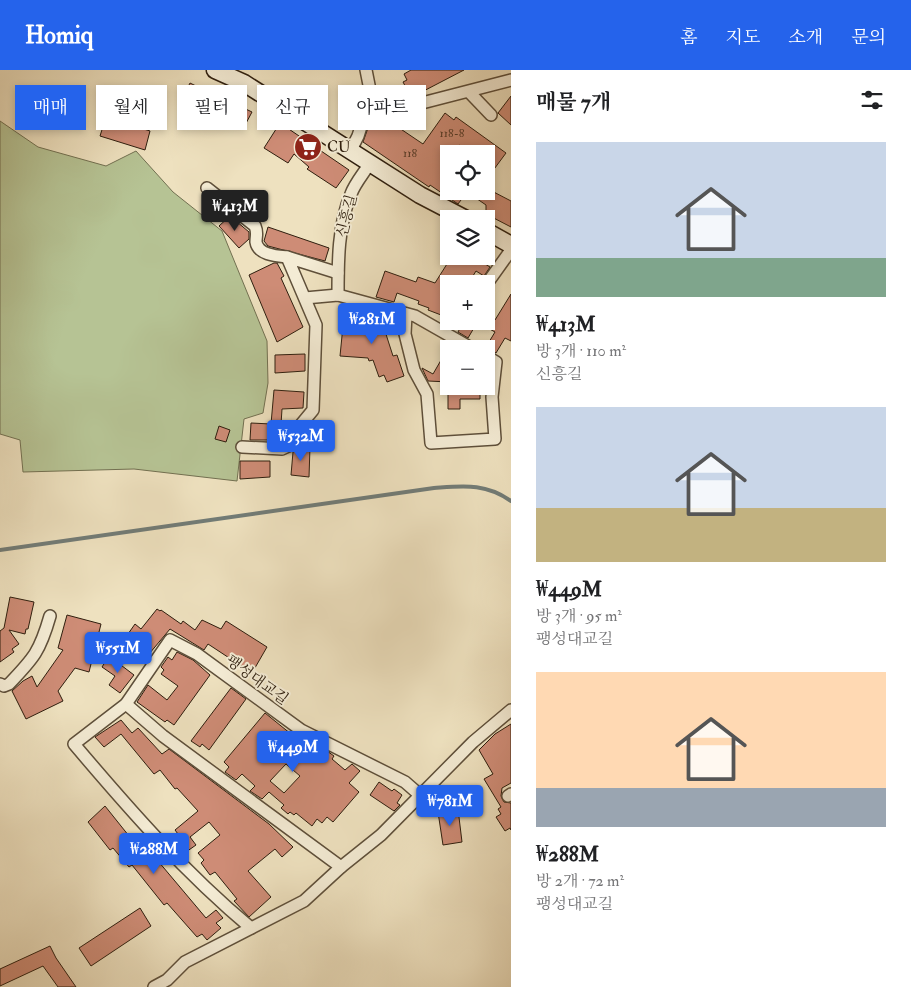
<!DOCTYPE html>
<html lang="ko">
<head>
<meta charset="utf-8">
<style>
	:root { --surface:#fff; --page:#f6f6f6; --text:#202124; --muted:#757577; --accent:#2563eb }
	body { margin:0; font-family:"IM FELL Double Pica","Noto Serif KR",serif; background:var(--page); color:var(--text); height:100vh; display:flex; flex-direction:column; font-size:19px; white-space:nowrap }
	* { box-sizing:border-box; margin:0 }
	p { font-size:16px; color:var(--muted) }
	.icon { flex:none; width:28px; height:28px; fill:none; stroke:currentColor; stroke-width:2; stroke-linecap:round; stroke-linejoin:round }
	.map { position:relative; flex:1; overflow:hidden }
	.sheet { display:flex; flex-direction:column; background:var(--surface); width:400px }
	.sheet>* { flex:none }
	.guide { position:absolute; left:15px; top:15px; width:420px; height:45px; display:flex; gap:10px }
	.buttons { position:absolute; left:440px; top:75px; display:grid; gap:10px }
	.buttons a { display:grid; place-items:center; width:55px; height:55px; border-radius:0px; background:var(--surface); box-shadow:0 2px 8px #0003; font-size:25px }
	.price { position:absolute; translate:-50% -42px; padding:0 11px; border-radius:5px; background:var(--accent); color:#fff; font-size:16px; line-height:32px; filter:drop-shadow(0 1px 2px #0008) }
	.price::after { content:''; position:absolute; left:50%; top:30px; width:15px; height:11px; margin-left:-8px; background:inherit; clip-path:polygon(0 0,100% 0,50% 100%) }
	.price.selected { background:#222; color:#fff }
	ul { padding:0; list-style:none }
	li { display:grid; align-content:center; gap:10px; height:265px; padding:0 25px }
	li span { display:grid; place-items:center; height:155px; border-radius:0px; color:#555 }
	li>.icon { margin-inline-start:auto }
	span .icon { width:90px; height:90px; fill:#fffc; stroke-width:1 }
	li b { font-size:21px }
	h2 { display:flex; justify-content:space-between; align-items:center; height:60px; padding:0 25px; font-size:21px }
	.pill { padding:0 18px; border-radius:0px; background:var(--surface); box-shadow:0 2px 8px #0003; font-size:18px; line-height:45px }
	.pill.selected { background:var(--accent); color:#fff }
	header { display:flex; align-items:center; gap:30px; box-sizing:border-box; height:70px; padding:0 25px; background:var(--accent); color:#fff }
	header strong { font-size:24px }
	nav { display:flex; gap:28px; margin-inline-start:auto; font-size:18px }
	main { display:flex; flex:1; min-height:0 }
	.map>svg:first-child { display:block }
	.green { fill:#b6c394; stroke:#727051 }
	.lines { fill:none; stroke-linecap:round; stroke-linejoin:round }
	.stream { stroke:#727c77; stroke-width:4 }
	.building { fill:#ce8c76; stroke:#2e1e0e; fill-rule:evenodd }
	.street-casing { stroke:#5e4f3a; stroke-width:14 }
	.secondary-casing { stroke:#2e1e0e; stroke-width:19 }
	.street { stroke:#f4ecd5; stroke-width:11 }
	.secondary { stroke:#f4ecd5; stroke-width:16 }
	.labels { text-anchor:middle; dominant-baseline:central; stroke-width:4; stroke-linejoin:round; paint-order:stroke }
	.number-label { font-size:12px; fill:#563a28 }
	.poi-label { font-size:15px; fill:#2e1e0e; stroke:#f4ecd5; text-anchor:start }
	.street-label { font-size:15px; fill:#2e1e0e; stroke:#f4ecd5 }
</style>
</head>
<body>
<header>
<strong>Homiq</strong>
<nav><a>홈</a><a>지도</a><a>소개</a><a>문의</a></nav>
</header>
<main>
<div class="map">
<svg width="511" height="917" viewBox="0 0 511 917">
	<rect width="100%" height="100%" fill="#eee1bf"/>
	<filter id="stains"><feTurbulence type="fractalNoise" baseFrequency=".004" numOctaves="4"/><feColorMatrix values="0 0 0 0 .2 0 0 0 0 .09 0 0 0 0 .02 0 0 0 .5 -.17"/></filter>
	<radialGradient id="worn" r=".72"><stop offset=".6" stop-color="#630" stop-opacity="0"/><stop offset="1" stop-color="#630" stop-opacity=".3"/></radialGradient>
	<path class="green" d="M0,51L38,77L106,96L136,81L173,122L222,161L267,271L268,313L263,343L244,349L237,411L134,399L23,402L20,370L0,364Z"/>
	<g class="lines">
		<path class="stream" d="M0,480L434,418C464,416 485,413 511,431"/>
	</g>
	<g class="building">
		<path d="M411,0H464L414,26L413,23L410,25L403,12L407,10L404,4Z"/>
		<path d="M190,13L210,23L204,35L184,25Z"/>
		<path d="M511,26V55L498,43Z"/>
		<path d="M233,33L252,42L244,57L226,47Z"/>
		<path d="M374,41L423,74L445,43L454,50L456,47L506,83L486,110V84H472L459,75L452,84H449V121H486V118L511,131V157L486,144V135L467,122L458,134L430,115L429,117L363,72Z"/>
		<path d="M106,47L150,61L145,80L100,66Z"/>
		<path d="M280,53L349,100L336,118L307,99L309,97L294,84L288,93L264,78Z"/>
		<path d="M230,146L249,162V169L239,178L219,156Z"/>
		<path d="M268,157L329,178L325,191L268,176L264,171Z"/>
		<path d="M452,186H472L490,197L484,206L476,201L468,214H449V248L428,240L429,238L418,234L419,231L397,223L394,232L376,227L385,201L416,212L418,207L435,213Z"/>
		<path d="M274,193H277L284,206L281,208L303,257L277,272L249,205Z"/>
		<path d="M511,224V271L505,268L496,283L486,277L495,262L486,257V245L495,250Z"/>
		<path d="M373,242L384,245V258L393,286L397,285L404,306L387,312L384,305L379,307L373,290L369,291L368,288L340,286L343,256L360,258L359,243Z"/>
		<path d="M464,251H478L468,268L458,262Z"/>
		<path d="M305,284V301L275,303V285Z"/>
		<path d="M444,285L442,309L449,312L428,311L422,298L433,304Z"/>
		<path d="M448,317H480V329H460V339H448Z"/>
		<path d="M274,320L304,322L303,338L282,339L280,370H250L251,353L271,354Z"/>
		<path d="M219,356L230,360L226,372L215,369Z"/>
		<path d="M303,376L310,377L309,407L291,405L293,382Z"/>
		<path d="M240,391H270V407L240,409Z"/>
		<path d="M10,527L34,532L28,559H26L25,564L9,560L19,574L12,579L14,582L0,592V561L4,558Z"/>
		<path d="M157,539L160,541L161,540L181,554L183,551L195,560L202,550L221,559L226,551L267,577L252,603L208,574L204,580L170,559L144,590L134,583L141,574L128,564L135,554L141,559Z"/>
		<path d="M67,545L101,554L89,602L75,598L58,621L63,631L26,649L12,621L23,611L32,606L37,617L63,580L58,578Z"/>
		<path d="M177,582L193,590L210,605L174,655L167,650L165,652L137,632L148,615L167,630L178,616L161,604L164,600L161,597L168,587L172,590Z"/>
		<path d="M109,586L134,605L120,623L109,615L115,606L102,597Z"/>
		<path d="M231,618L246,629L209,680L202,674L200,677L191,671Z"/>
		<path d="M265,643L291,664L292,663L305,670L304,672L317,684L321,680L325,683L327,681L334,686L332,689L345,700L352,694L360,701L349,713L359,722L333,752L327,747L322,753L317,749L312,756L296,743L294,745L290,742L288,744L281,738L284,735L269,722L262,729L250,721L255,716L242,704L236,710L225,702L229,697L224,692ZM286,694L300,706L284,723L270,711Z"/>
		<path d="M121,650L132,663L138,658L162,684L169,679L269,754L293,777L282,787L275,779L248,801L271,827L249,847L234,831L237,829L215,802L210,805L201,793L204,790L198,783L220,765L209,752L190,767L196,775L186,782L177,771L181,768L175,760L198,741L177,718L175,719L160,700L154,704L121,664L104,677L95,667Z"/>
		<path d="M511,654V713L502,718L501,726L504,732L511,733V760L510,758L505,761L496,747L501,744L498,739L501,737L484,709L493,704L479,680L495,664Z"/>
		<path d="M379,712L392,721L394,719L402,725L397,733L400,735L394,741L370,725Z"/>
		<path d="M105,736L137,776L139,774L155,793L158,791L206,848L216,840L223,848L216,853L221,858L207,870L202,864L197,867L167,833L164,835L132,795L129,797L113,778L110,780L88,752Z"/>
		<path d="M458,739L462,772L443,775L438,742Z"/>
		<path d="M140,838L151,856L91,896L79,878Z"/>
		<path d="M50,876L56,888L76,917H58L43,896L0,916V899Z"/>
	</g>
	<g class="lines">
		<g class="street-casing">
			<g id="street">
				<path d="M469,22L491,45"/>
				<path d="M371,25L405,34L422,33L511,10"/>
				<path d="M351,80L358,66L371,25L366,0"/>
				<path d="M207,118L255,156C258,163 256,165 256,172C258,185 277,186 287,187"/>
				<path d="M486,215L511,180"/>
				<path d="M338,225C338,192 338,154 351,124C355,113 364,103 370,93"/>
				<path d="M305,228L338,225L415,246L473,279"/>
				<path d="M406,244L405,264L414,300L427,324L431,373L495,369L492,327L496,292L486,286"/>
				<path d="M242,377L282,379L297,372L299,357L313,340L316,255L287,187L338,203"/>
				<path d="M0,614L4,616L9,614C34,588 40,581 50,546"/>
				<path d="M126,634L163,666L341,797"/>
				<path d="M508,726L511,724"/>
				<path d="M251,858C185,803 129,739 74,674L126,634L170,570L197,584L301,660L405,712L421,726"/>
				<path d="M154,917L167,910L185,892L304,831L341,797L381,765L473,672L511,640"/>
			</g>
		</g>
		<g class="secondary-casing">
			<g id="secondary">
				<path d="M215,0L244,13L420,125L466,149"/>
				<path d="M486,161L511,175"/>
			</g>
		</g>
		<use href="#street" class="street"/>
		<use href="#secondary" class="secondary"/>
	</g>
	<defs>
		<g id="supermarket-disc" transform="scale(1.4375)"><circle r="9.5" fill="#8f2418" stroke="#f4ecd5"/><path d="M-6-5.5h2.5l.6 2H6L4.5 2H-2.5L-4.4-4H-6ZM-1.5 3.2a1.3 1.3 0 1 0 .1 0ZM3 3.2a1.3 1.3 0 1 0 .1 0Z" fill="#fff"/></g>
	</defs>
	<g fill-rule="evenodd">
		<use href="#supermarket-disc" x="308" y="77"/>
	</g>
	<g class="labels">
		<g class="number-label">
			<text x="452" y="63">118-8</text>
			<text x="410" y="83">118</text>
		</g>
		<g class="poi-label">
			<text x="327" y="77">CU</text>
		</g>
		<g class="street-label">
			<text transform="translate(347 146) rotate(-76)">신흥길</text>
			<text transform="translate(257 610) rotate(36)">팽성대교길</text>
		</g>
	</g>
	<rect width="100%" height="100%" filter="url(#stains)"/>
	<rect width="100%" height="100%" fill="url(#worn)"/>
</svg>
<div class="buttons">
<a><svg class="icon" aria-label="locate" viewBox="0 0 24 24"><circle cx="12" cy="12" r="6"/><path d="M12 2v4M12 18v4M2 12h4M18 12h4"/></svg></a>
<a><svg class="icon" aria-label="layers" viewBox="0 0 24 24"><path d="M12 4l9 5-9 5-9-5zM3 14l9 5 9-5"/></svg></a>
<a>+</a>
<a>−</a>
</div>
<b class="price selected" style="left:235px;top:162px">₩413M</b>
<b class="price" style="left:372px;top:275px">₩281M</b>
<b class="price" style="left:301px;top:392px">₩532M</b>
<b class="price" style="left:118px;top:604px">₩551M</b>
<b class="price" style="left:293px;top:703px">₩449M</b>
<b class="price" style="left:450px;top:757px">₩781M</b>
<b class="price" style="left:154px;top:805px">₩288M</b>
<div class="guide">
<a class="pill selected">매매</a>
<a class="pill">월세</a>
<a class="pill">필터</a>
<a class="pill">신규</a>
<a class="pill">아파트</a>
</div>
</div>
<section class="sheet">
<h2>매물 7개<svg class="icon" aria-label="filters" viewBox="0 0 24 24"><path d="M4 7h16M4 17h16"/><circle cx="9" cy="7" r="2"/><circle cx="15" cy="17" r="2"/></svg></h2>
<ul>
<li><span style="background:linear-gradient(#c9d6e8 75%,#7fa58c 0)"><svg class="icon" aria-label="home" viewBox="0 0 24 24"><path d="M3 11l9-7 9 7M6 9v11h12V9"/></svg></span><div><b>₩413M</b><p>방 3개 · 110 m²</p><p>신흥길</p></div></li>
<li><span style="background:linear-gradient(#c9d6e8 65%,#c2b280 0)"><svg class="icon" aria-label="home" viewBox="0 0 24 24"><path d="M3 11l9-7 9 7M6 9v11h12V9"/></svg></span><div><b>₩449M</b><p>방 3개 · 95 m²</p><p>팽성대교길</p></div></li>
<li><span style="background:linear-gradient(#ffd9b3 75%,#9aa5b1 0)"><svg class="icon" aria-label="home" viewBox="0 0 24 24"><path d="M3 11l9-7 9 7M6 9v11h12V9"/></svg></span><div><b>₩288M</b><p>방 2개 · 72 m²</p><p>팽성대교길</p></div></li>
</ul>
</section>
</main>
</body>
</html>
